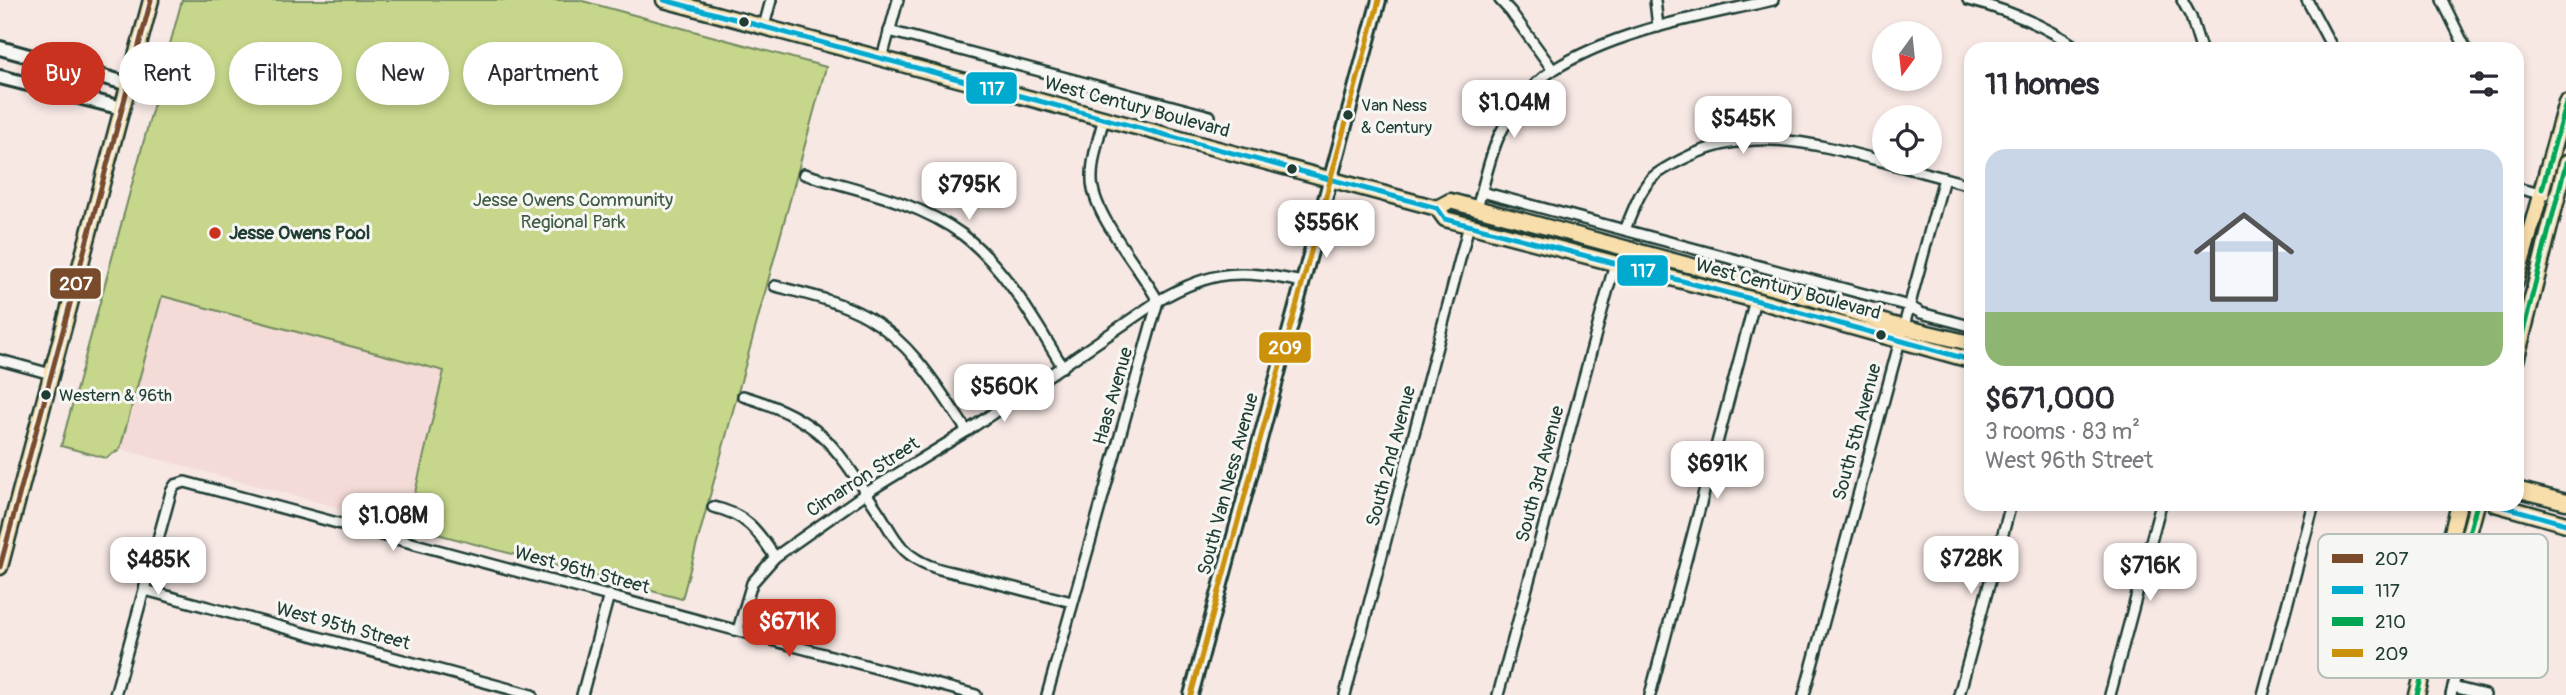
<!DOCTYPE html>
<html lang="en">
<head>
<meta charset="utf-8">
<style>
	:root { --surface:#fff; --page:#f2f2f3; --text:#2b2b33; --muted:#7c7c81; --line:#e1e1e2; --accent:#c8321e }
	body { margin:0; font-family:Pangolin,sans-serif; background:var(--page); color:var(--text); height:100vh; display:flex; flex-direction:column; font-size:26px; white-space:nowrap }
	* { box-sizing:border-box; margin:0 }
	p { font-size:23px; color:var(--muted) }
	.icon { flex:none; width:38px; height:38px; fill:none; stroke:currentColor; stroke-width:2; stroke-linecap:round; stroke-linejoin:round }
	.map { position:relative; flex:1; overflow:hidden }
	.side { position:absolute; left:1964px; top:42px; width:560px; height:469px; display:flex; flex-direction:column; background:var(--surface); border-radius:21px; box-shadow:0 4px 10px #0003 }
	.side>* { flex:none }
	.hud { position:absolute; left:21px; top:42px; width:665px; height:63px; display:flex; gap:14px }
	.needle { width:46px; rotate:195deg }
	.controls { position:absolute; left:1872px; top:21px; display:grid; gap:14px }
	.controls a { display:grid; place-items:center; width:70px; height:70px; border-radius:50%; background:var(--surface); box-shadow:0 4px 10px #0003; font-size:35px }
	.price { position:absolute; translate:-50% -60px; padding:0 16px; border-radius:14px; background:#fff; color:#222; font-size:23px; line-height:46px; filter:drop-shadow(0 2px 4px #0008) }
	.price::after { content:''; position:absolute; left:50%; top:42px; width:21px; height:16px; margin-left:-10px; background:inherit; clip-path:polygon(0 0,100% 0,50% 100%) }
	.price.active { background:var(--accent); color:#fff }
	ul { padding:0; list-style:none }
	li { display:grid; align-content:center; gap:14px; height:371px; padding:0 21px }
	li+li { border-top:2px solid var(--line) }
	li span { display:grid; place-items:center; height:217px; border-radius:21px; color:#555 }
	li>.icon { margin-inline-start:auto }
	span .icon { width:126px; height:126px; fill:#fffc; stroke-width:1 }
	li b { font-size:30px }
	h2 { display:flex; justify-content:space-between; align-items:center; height:84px; padding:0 21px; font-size:30px }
	.tag { padding:0 24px; border-radius:32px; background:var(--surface); box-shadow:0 4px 10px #0003; font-size:24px; line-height:63px }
	.tag.active { background:var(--accent); color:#fff }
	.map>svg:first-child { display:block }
	.built { fill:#f4dbd7 }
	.green { fill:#c6d78b; stroke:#728a60; stroke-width:2 }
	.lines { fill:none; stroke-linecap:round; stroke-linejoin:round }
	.street-casing { stroke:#1f3d34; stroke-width:14 }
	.secondary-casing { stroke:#1f3d34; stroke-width:18 }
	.primary-casing { stroke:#1f3d34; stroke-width:19 }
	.street { stroke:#f6f6f2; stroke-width:9 }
	.secondary { stroke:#f6f6f2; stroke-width:12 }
	.primary { stroke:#f8deab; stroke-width:14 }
	.bus-1-casing { stroke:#f6f6f2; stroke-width:10 }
	.bus-2-casing { stroke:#f6f6f2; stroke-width:10 }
	.bus-3-casing { stroke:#f6f6f2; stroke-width:10 }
	.bus-4-casing { stroke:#f6f6f2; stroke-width:10 }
	.bus-1 { stroke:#7a4b2a; stroke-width:5 }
	.bus-2 { stroke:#00a9ce; stroke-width:5 }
	.bus-3 { stroke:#00a651; stroke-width:5 }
	.bus-4 { stroke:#cc910a; stroke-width:5 }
	.bus-dot { fill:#1f3d34; stroke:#f6f6f2; stroke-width:2.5 }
	.poi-dot { fill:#c8321e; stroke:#f6f6f2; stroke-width:2.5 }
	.labels { text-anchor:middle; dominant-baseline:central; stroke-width:6; stroke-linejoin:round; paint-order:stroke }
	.bus-label { font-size:17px; fill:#1f3d34; stroke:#f6f6f2; text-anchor:start }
	.street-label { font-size:19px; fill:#1f3d34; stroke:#f6f6f2 }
	.park-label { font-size:19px; fill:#405c45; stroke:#f6f6f2 }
	.poi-label { font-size:19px; font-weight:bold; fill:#1f3d34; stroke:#f6f6f2; text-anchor:start }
	.key { fill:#f6f6f2; stroke:#b6beb9; stroke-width:2 }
	.key-label { font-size:19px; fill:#1f3d34 }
	.line-badge { stroke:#f6f6f2; stroke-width:2.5 }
	.badge-label { font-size:19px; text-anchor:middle; font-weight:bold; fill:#fff }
</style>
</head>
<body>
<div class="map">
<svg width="2566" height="695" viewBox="0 0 2566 695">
	<rect width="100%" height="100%" fill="#f7e8e4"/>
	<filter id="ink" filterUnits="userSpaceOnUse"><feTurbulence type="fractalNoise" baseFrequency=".0143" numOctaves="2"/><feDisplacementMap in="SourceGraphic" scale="14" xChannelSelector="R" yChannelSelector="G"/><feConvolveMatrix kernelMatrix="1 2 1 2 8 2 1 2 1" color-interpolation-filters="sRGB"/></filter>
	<g filter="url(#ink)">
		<path class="built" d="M162,296L445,371L407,526L120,449Z"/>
		<path class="green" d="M182,0H579L826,67L682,599L407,526L444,371L162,296L120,449L106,458L61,446Z"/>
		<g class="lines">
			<g class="street-casing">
				<g id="street">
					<path d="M1500,0L1511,12L1553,70"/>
					<path d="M1655,0L1658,27"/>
					<path d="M1968,0C2008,10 2046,26 2079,49"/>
					<path d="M2182,0L2191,17L2201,49"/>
					<path d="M2307,0L2333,49"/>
					<path d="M2442,0L2466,49"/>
					<path d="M764,26L771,0"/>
					<path d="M889,31L1210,116"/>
					<path d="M882,58L898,0"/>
					<path d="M1888,163L1970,185"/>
					<path d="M804,174C858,190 917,201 963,235C1007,269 1034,321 1063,367"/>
					<path d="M2516,188L2545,195"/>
					<path d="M1482,192L1909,306L1921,313L1970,326"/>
					<path d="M1477,208C1484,185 1489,158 1499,136C1511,112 1530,85 1553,70C1618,29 1700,17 1773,0"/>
					<path d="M1625,229C1633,212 1639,190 1653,177C1661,170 1671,165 1681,160C1750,124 1814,143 1885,162"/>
					<path d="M775,286C806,294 839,301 867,317C912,343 939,389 967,431"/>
					<path d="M0,360L51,374"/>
					<path d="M743,396C824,420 836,448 880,514C889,528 898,547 912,556C929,569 953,572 973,577C1006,586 1039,594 1072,602"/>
					<path d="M713,507C746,514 757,530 775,557"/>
					<path d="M145,590L532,695"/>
					<path d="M738,630L752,583L775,557L866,493L967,431L1158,301C1214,268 1241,270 1303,282"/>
					<path d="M2453,687L2485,695"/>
					<path d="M115,695L171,492L175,485L185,482L976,695"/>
					<path d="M582,695L609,595"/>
					<path d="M1047,695L1158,301C1141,268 1090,213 1092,177C1092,157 1099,137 1104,118"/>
					<path d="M1345,695L1469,225"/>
					<path d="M1498,695L1615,263"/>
					<path d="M1650,695L1755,300"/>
					<path d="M1804,695L1944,178"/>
					<path d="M1959,695L2011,504"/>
					<path d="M2110,695L2161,504"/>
					<path d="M2263,695L2314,504"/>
					<path d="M2451,695L2471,615L2470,604L2453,593"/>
				</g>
			</g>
			<g class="secondary-casing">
				<g id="secondary">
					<path d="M0,48L129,84"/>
					<path d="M0,77L122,108"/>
					<path d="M1191,695L1379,0"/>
				</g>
			</g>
			<g class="primary-casing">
				<g id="primary">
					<path d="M664,0L1437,208L1445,219L1755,300L1970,360"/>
					<path d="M1437,208L1450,201L1815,299L1890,324L1970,343"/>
					<path d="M2516,282L2566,102"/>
					<path d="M2516,361L2566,163"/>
					<path d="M2516,489L2566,502"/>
					<path d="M2495,504L2566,524"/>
					<path d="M0,567L151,0"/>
					<path d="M2431,639L2443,628L2477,504"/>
					<path d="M2417,695L2431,639L2429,625L2459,504"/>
				</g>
			</g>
			<use href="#street" class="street"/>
			<use href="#secondary" class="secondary"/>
			<use href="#primary" class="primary"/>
			<g class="bus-1-casing">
				<path id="bus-1" d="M0,567L151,0"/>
			</g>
			<g class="bus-2-casing">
				<g id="bus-2">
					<path d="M664,0L1437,208L1445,219L1755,300L1970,360"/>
					<path d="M2495,504L2566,524"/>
				</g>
			</g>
			<g class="bus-3-casing">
				<g id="bus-3">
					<path d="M2542,189L2566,102"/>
					<path d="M2516,359L2566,163"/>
					<path d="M2417,695L2431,639L2443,628L2477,504"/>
				</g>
			</g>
			<g class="bus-4-casing">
				<path id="bus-4" d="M1191,695L1379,0"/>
			</g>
			<use href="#bus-1" class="bus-1"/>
			<use href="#bus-2" class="bus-2"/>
			<use href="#bus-3" class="bus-3"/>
			<use href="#bus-4" class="bus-4"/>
		</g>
	</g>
	<g class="bus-dot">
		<circle cx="744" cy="22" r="6"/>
		<circle cx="1348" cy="115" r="6"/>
		<circle cx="1292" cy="169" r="6"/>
		<circle cx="1881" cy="335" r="6"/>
		<circle cx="46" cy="395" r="6"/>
	</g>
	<circle class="poi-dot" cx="215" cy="233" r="7"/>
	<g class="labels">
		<g class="bus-label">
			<text x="1361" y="105">Van Ness<tspan x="1361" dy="22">&amp; Century</tspan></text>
			<text x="59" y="395">Western &amp; 96th</text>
		</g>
		<g class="street-label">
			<text transform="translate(1137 107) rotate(15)">West Century Boulevard</text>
			<text transform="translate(1788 289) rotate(15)">West Century Boulevard</text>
			<text transform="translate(1113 396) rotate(-74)">Haas Avenue</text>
			<text transform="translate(1857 432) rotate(-75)">South 5th Avenue</text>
			<text transform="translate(1391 456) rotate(-75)">South 2nd Avenue</text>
			<text transform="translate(1540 474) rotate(-75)">South 3rd Avenue</text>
			<text transform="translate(863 477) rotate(-33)">Cimarron Street</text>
			<text transform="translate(1228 484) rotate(-75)">South Van Ness Avenue</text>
			<text transform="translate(582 570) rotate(15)">West 96th Street</text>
			<text transform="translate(343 626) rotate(15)">West 95th Street</text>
		</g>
		<g class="park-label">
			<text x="573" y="200">Jesse Owens Community<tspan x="573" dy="22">Regional Park</tspan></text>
		</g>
		<g class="poi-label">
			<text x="229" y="233">Jesse Owens Pool</text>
		</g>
	</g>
	<rect x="2318" y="534" width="230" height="144" rx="10" class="key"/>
	<rect x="2332" y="554" width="31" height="9" fill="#7a4b2a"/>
	<rect x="2332" y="586" width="31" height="8" fill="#00a9ce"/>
	<rect x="2332" y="617" width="31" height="9" fill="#00a651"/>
	<rect x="2332" y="649" width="31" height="8" fill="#cc910a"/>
	<g class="key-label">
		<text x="2375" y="565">207</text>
		<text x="2375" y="597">117</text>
		<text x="2375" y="628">210</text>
		<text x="2375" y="660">209</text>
	</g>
	<g class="line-badge">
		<rect x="965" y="71" width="53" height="34" rx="7" fill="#00a9ce"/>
		<rect x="1616" y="254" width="53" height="33" rx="7" fill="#00a9ce"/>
		<rect x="49" y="267" width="53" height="33" rx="7" fill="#7a4b2a"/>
		<rect x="1258" y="331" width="54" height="33" rx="7" fill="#cc910a"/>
	</g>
	<g class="badge-label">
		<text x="992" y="95">117</text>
		<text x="1643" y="277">117</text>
		<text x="76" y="290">207</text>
		<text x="1285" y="354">209</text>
	</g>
</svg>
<div class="controls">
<a><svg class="needle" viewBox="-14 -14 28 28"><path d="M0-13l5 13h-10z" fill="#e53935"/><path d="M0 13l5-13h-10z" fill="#7c7c81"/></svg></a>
<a><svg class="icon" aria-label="locate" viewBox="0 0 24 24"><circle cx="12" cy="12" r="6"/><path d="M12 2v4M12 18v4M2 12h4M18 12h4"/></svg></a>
</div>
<b class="price" style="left:1514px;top:140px">$1.04M</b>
<b class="price" style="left:1743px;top:156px">$545K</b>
<b class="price" style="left:969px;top:222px">$795K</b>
<b class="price" style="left:1326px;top:260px">$556K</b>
<b class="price" style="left:1004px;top:424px">$560K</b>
<b class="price" style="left:1717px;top:501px">$691K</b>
<b class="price" style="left:393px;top:553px">$1.08M</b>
<b class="price" style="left:1971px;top:596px">$728K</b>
<b class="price" style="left:158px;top:597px">$485K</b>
<b class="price" style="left:2150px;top:603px">$716K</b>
<b class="price active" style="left:789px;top:659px">$671K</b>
<div class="hud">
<a class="tag active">Buy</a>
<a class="tag">Rent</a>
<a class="tag">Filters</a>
<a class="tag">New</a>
<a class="tag">Apartment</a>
</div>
<section class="side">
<h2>11 homes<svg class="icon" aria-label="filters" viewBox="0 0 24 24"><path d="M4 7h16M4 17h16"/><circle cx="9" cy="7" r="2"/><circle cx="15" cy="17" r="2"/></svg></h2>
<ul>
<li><span style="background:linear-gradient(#c9d6e8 75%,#8fb573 0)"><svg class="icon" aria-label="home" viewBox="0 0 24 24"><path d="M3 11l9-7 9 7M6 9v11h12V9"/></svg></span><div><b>$671,000</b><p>3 rooms · 83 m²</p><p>West 96th Street</p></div></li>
</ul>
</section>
</div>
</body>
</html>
